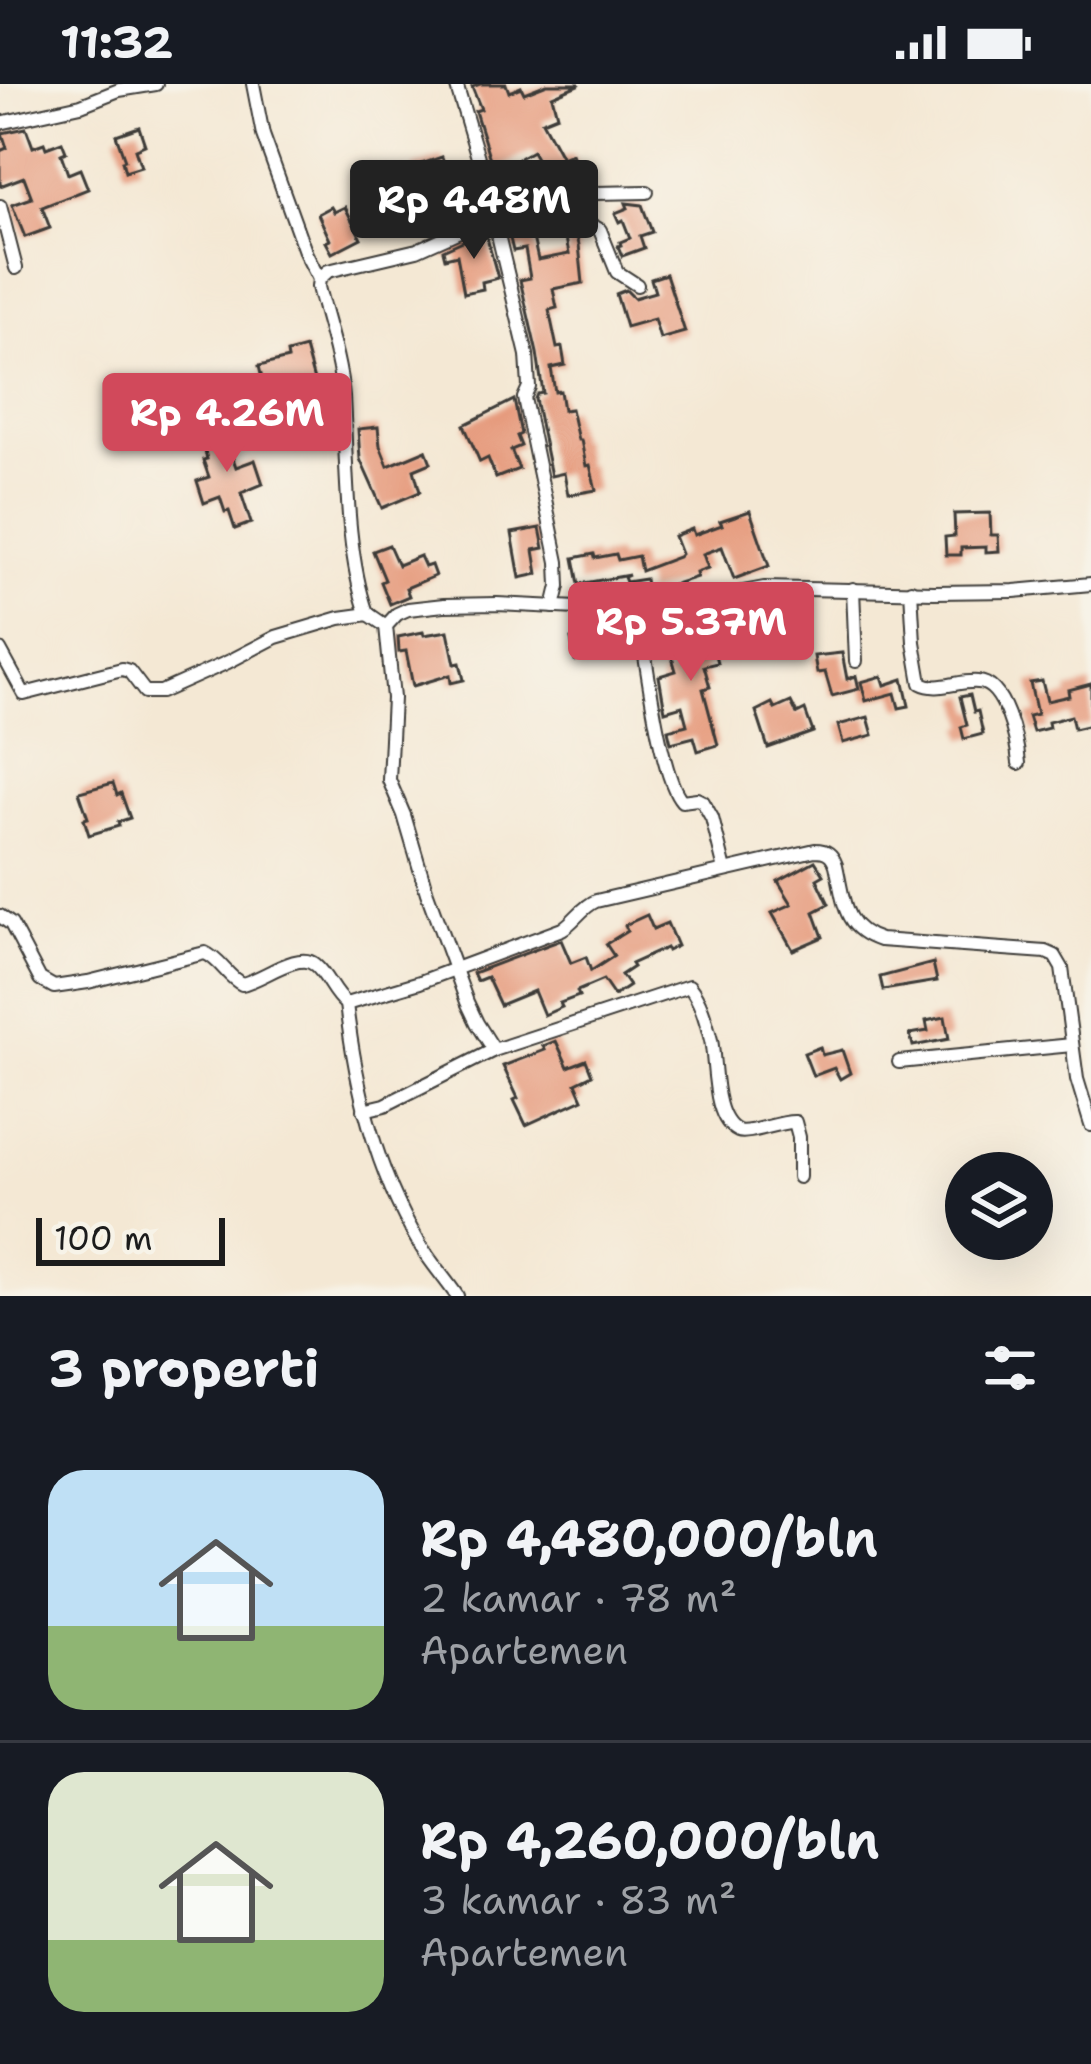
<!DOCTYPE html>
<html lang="id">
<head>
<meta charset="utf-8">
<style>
	:root { --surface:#171b24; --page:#242831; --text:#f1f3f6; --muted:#9ea1a6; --line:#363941; --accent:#d1495b }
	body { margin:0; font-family:"Shantell Sans",sans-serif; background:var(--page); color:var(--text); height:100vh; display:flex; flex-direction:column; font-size:45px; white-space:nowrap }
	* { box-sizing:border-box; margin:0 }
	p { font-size:39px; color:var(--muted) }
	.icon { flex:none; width:66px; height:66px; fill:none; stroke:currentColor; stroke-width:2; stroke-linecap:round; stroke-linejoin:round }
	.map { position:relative; height:1212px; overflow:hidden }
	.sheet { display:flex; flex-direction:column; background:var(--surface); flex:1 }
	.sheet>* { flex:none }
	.buttons { position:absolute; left:945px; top:1068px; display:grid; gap:24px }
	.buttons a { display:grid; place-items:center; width:108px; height:108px; border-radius:50%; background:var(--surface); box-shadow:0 12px 48px #0002; font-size:60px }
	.scale { position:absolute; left:36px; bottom:30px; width:189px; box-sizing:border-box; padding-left:12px; border:6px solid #1c1c1c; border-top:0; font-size:33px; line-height:42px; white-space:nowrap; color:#1c1c1c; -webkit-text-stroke:9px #f7f3e8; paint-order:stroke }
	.price { position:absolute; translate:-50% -102px; padding:0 27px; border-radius:12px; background:var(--accent); color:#fff; font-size:39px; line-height:78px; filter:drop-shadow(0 3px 6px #0008) }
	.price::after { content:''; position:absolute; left:50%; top:72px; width:36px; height:27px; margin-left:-18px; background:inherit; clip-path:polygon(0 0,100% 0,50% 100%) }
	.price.current { background:#222; color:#fff }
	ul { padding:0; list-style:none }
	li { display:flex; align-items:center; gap:36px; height:300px; padding:0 48px }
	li+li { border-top:3px solid var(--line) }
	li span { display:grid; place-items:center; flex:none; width:336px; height:240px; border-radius:36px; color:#555 }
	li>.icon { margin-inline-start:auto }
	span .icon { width:144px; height:144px; fill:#fffc; stroke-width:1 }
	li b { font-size:51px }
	h2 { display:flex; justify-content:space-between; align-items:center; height:144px; padding:0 48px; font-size:51px }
	.status { display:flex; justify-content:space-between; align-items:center; height:84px; padding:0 60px; background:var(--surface); direction:ltr }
	.status svg { height:33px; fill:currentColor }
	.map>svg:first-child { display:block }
	.building { fill:#e69b7e }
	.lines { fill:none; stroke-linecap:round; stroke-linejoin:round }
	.minor-casing { stroke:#3c3b38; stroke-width:16 }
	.minor { stroke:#fff; stroke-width:12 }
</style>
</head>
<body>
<div class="status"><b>11:32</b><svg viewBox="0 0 49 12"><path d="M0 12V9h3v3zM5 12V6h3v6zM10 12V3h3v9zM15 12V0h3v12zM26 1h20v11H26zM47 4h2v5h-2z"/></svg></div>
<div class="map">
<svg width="1091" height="1212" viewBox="0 0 1091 1212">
	<rect width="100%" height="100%" fill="#f7f3e8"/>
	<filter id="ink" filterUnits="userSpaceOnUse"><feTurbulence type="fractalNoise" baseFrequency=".00833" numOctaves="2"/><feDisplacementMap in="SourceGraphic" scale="24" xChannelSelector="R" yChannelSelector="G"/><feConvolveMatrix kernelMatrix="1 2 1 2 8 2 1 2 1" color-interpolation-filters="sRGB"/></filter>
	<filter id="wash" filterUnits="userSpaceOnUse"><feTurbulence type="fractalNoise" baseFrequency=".004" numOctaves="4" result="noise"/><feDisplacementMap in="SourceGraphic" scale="48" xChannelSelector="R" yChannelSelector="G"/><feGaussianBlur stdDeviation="2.7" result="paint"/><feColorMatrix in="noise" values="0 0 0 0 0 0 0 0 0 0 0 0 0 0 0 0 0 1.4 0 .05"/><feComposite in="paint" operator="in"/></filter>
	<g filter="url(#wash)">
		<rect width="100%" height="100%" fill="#f4e8d4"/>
		<g id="blocks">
			<g class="building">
				<path d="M480,0H506L509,8L521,3L524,9L547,0H580L552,12L557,31L542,37L562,74L572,70L583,98L566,104L513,114L511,101L544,89L532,67L496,87L489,72L475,27L481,25L472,3Z"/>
				<path d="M139,43L145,61L135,65L141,83L125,88L122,77L125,76L116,51Z"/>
				<path d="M26,44L33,63L44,59L46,64L62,58L66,68L61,70L68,90L80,85L88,105L42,123L50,144L25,153L12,121L32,114L24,93L0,102V67L7,64L2,49Z"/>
				<path d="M442,73L449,92L419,103L413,83Z"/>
				<path d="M626,119L642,121L652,148L640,152L644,164L622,172L618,162L621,161L620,158L630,154L623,136L619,138L615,129L628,124Z"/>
				<path d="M331,123L334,128L345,123L361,154L332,169L326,158L330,156L318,130Z"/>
				<path d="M570,124L579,161L583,199L553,205L557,224L549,226L557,264L562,263L565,281L551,284L555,308L560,307L563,326L571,325L578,356H581L586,382L590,381L596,406L568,411L564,389L551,392L535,315L537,310L543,309L537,269L520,196L530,194L525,165L513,167L509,150L515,149L516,153L532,149L538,176L569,170L565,149L537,154L534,137Z"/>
				<path d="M485,147L498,194L482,198L483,205L464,209L457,171L445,174L443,166Z"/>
				<path d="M666,190L685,248L660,255L654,235L626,243L616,210L626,206L634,214L655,208L651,195Z"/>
				<path d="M305,264L322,326L293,328L291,320L279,323L278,317L264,320L261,308L265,307L259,282L288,275L287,269Z"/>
				<path d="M514,316L521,350L517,352L521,362L511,366L519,385L496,394L488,374L480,378L464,341Z"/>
				<path d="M222,343L223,346L239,343L242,353L227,357L236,383L255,376L263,400L241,409L251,439L235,445L229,427L225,428L220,413L204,419L197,397L209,393L203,376L207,375L200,348Z"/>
				<path d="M378,343L380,362L388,382L426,366L431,379L414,386L420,408L382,424L360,375L358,345Z"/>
				<path d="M750,427L769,482L734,495L722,463L703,470L708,484L696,488L697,493L647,509L645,495L626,498L624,493L629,491L579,500L574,474L594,470L595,474L616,470L618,476L638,472L641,487L678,473L681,470L674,452L692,445L694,451L722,441L720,437Z"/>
				<path d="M990,429L991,451H998L999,467L986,468V463L961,464V471H946L945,453L955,452L954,430Z"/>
				<path d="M540,444L544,464L534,466L538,490L520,494L512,449Z"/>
				<path d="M389,461L398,481L420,472L425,483L431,481L435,492L406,504L409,512L390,520L381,498L385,496L373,467Z"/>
				<path d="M709,531L712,540L708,541L717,579L704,582L710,603L703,605L718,661L698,667L694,653L671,659L668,646L687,641L682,622L665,627L659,592L676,587L666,553L700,543L698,534Z"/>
				<path d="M592,535L606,536V538L629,537L633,566L575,577L571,555L595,550Z"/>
				<path d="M448,547L455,580L460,579L464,596L451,599L450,591L413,602L406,567L399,568L398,553L423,548L424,551Z"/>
				<path d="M842,569L847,595L856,592L859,605L832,612L825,588L817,589L814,572Z"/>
				<path d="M882,592L885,601L903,595L909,622L899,624L895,609L866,617L861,598Z"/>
				<path d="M1042,597L1047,617L1069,612L1068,606L1091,600V641L1074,645L1071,632L1048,638L1049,644L1033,648L1028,632L1037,630L1030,599Z"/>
				<path d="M970,611L974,628L978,627L983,650L964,655L961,643L967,641L960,613Z"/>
				<path d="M791,618L797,630L805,626L813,648L768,664L756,627L772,619L775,625Z"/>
				<path d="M868,633L873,651L843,659L838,641Z"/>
				<path d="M113,699L117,711L121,709L130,734L118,738L119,742L89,751L84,735L88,734L79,708Z"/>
				<path d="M815,777L824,791L817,795L829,820L814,828L823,853L793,866L772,829L792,820L778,797Z"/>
				<path d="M647,831L653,845L667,839L677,862L667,867L666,864L631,880L633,883L621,891L629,902L614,912L603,896L577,907L579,912L560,919L562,923L544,931L534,907L500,921L487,893L477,897L473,889L561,856L571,879L586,873L591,887L614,872L606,860L627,847L625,841Z"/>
				<path d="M933,879L937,897L883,906L880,893Z"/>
				<path d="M945,933L949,955L913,962L910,950L928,947L926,937Z"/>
				<path d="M556,957L568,983L586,976L592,991L576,999L583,1015L526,1041L514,1016L518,1014L503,982L545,966L543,962Z"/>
				<path d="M820,963L822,971L842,966L850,989L840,995L834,984L813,992L804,969Z"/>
			</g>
		</g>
	</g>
	<g filter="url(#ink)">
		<use href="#blocks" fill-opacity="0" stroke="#3c3b38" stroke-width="3"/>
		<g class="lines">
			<g class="minor-casing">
				<g id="minor">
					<path d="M253,0L263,51L306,170L319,195"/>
					<path d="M456,0L485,97L527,271L529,303L524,314L558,478L559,502L554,523"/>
					<path d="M0,39L81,21L119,6L156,0"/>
					<path d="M579,112L586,138L600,146L617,188L637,201"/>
					<path d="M0,122L16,184"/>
					<path d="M251,345L269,340L344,336"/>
					<path d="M853,505L856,577"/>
					<path d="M911,506L914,558L921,599C938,608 958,596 978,598C1005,599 1017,657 1019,679"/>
					<path d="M638,527C645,566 659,692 682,717L697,715L703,718L712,734L725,786"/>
					<path d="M386,542L367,529C345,467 347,379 343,313C340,276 327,239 318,203L319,195L328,187L417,166L506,126L595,109L647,108"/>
					<path d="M0,566L24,610L122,585L129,587L145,608H161L228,578L276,553L340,534L369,530"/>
					<path d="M0,832L11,840L40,895L54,903L88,898L205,869C221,876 227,893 242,900C262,896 299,866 315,881C328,892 332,909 346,920"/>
					<path d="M899,978L1072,961"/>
					<path d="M364,1026L385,1021L494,966"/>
					<path d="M799,1093V1053L795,1038C780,1037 748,1051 738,1047C712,1035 716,979 711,956C706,937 701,917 689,902L494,966L477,939L467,918L427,809L404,731L389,696L393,614L386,542L397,530L408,525L444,521L497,520L638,527L701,523L732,510L764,504L934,508L1014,507L1091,500"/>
					<path d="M457,1212C445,1194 430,1178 419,1159C375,1085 356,1004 346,920L420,898L562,845C575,837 582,823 596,817L815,766C827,766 832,770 836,781C844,816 842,844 880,856L1046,868L1055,872L1062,884L1077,995L1091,1041"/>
				</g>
			</g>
			<use href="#minor" class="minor"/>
		</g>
	</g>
</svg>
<div class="buttons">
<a><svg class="icon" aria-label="layers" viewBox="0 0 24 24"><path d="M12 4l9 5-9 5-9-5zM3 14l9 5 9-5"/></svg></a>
</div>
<div class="scale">100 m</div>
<b class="price current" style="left:474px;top:178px">Rp 4.48M</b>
<b class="price" style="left:227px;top:391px">Rp 4.26M</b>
<b class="price" style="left:691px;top:600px">Rp 5.37M</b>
</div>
<section class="sheet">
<h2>3 properti<svg class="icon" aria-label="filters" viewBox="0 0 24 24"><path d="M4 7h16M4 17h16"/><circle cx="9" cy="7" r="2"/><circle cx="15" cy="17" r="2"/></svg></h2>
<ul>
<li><span style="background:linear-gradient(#bfe0f5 65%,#8fb573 0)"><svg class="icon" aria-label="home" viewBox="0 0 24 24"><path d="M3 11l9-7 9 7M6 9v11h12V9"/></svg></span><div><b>Rp 4,480,000/bln</b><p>2 kamar · 78 m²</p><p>Apartemen</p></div></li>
<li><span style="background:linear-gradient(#dfe7d0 70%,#8fb573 0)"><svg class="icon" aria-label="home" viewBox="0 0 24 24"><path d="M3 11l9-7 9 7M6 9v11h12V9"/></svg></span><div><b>Rp 4,260,000/bln</b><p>3 kamar · 83 m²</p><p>Apartemen</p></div></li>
</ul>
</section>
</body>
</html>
